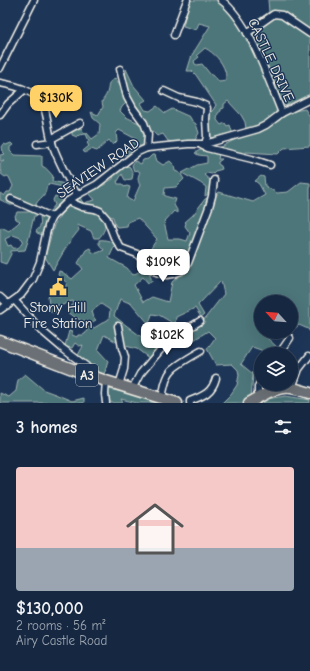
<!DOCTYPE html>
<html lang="en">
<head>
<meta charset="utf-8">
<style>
	:root { --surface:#162841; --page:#23344c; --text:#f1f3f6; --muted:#9ea6b1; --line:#35445a; --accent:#ffd166 }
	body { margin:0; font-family:"Comic Neue",sans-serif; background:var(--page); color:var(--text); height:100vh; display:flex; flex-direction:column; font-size:15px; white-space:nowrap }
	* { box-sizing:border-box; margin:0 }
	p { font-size:13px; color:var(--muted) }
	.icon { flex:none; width:22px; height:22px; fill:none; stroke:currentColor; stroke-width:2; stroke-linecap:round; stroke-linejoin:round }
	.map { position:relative; height:403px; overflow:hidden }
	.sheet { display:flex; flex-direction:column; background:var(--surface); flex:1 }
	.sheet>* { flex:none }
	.needle { width:26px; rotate:296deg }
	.buttons { position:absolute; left:254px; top:295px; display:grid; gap:8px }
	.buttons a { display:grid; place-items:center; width:44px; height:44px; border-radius:50%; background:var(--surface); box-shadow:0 4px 16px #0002,0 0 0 1px var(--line); font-size:20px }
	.price { position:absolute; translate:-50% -34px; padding:0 9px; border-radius:8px; background:#fff; color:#222; font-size:13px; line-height:26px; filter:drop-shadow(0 1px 2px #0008) }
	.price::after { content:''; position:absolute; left:50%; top:24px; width:12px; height:9px; margin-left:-6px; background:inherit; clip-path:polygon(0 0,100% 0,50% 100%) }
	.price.on { background:var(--accent); color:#111 }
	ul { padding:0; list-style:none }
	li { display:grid; align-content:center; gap:8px; height:212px; padding:0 16px }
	li span { display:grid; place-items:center; height:124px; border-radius:4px; color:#555 }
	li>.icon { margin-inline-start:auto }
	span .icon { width:72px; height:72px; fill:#fffc; stroke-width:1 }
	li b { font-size:17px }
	h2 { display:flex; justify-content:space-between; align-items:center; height:48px; padding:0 16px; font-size:17px }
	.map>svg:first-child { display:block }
	.green { fill:#4e767a; stroke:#a1b4b1; fill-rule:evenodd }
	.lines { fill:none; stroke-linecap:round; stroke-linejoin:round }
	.street-casing { stroke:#f4f1e8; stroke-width:9 }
	.primary-casing { stroke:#f4f1e8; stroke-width:13 }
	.street { stroke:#1d3557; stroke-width:6 }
	.primary { stroke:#6b6f75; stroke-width:10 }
	.labels { text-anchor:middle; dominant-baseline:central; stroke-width:3; stroke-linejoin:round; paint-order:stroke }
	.shield { fill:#1d3557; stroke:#b4b9bc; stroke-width:1 }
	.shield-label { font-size:13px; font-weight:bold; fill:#f4f1e8 }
	.street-label { font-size:14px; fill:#f4f1e8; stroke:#1d3557 }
	.poi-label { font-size:14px; fill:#f4f1e8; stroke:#1d3557 }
</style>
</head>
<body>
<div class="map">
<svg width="310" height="403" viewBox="0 0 310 403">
	<rect width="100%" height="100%" fill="#1d3557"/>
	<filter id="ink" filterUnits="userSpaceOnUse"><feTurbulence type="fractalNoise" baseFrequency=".025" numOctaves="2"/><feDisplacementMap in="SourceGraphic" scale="8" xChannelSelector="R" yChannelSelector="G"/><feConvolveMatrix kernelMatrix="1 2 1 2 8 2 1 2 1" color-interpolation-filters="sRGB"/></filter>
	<g filter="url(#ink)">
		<g class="green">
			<path d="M191,0C196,0 211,0 215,0C221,2 225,8 229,12C252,41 264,75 277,108L275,115L259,126L246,129L245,122L241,115L228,101L224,104V108L221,109V111L218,113L217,120L221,125L225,123L227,126L230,125L233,135L212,141L210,137L211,135C207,127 209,121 210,113L213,110L216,105L196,75L192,71H187L192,55L210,26L199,23L196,30L183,26L187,10ZM205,48C214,53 222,61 225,71C226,74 226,78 226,81L219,82L216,78L210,74L202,64L197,65L195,64L194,61L199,57L197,55Z"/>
			<path d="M268,0H310V94L285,106L270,78L252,33L271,20L269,15L252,27L250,25L269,12Z"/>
			<path d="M126,69L134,86L146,100L141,103L145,110L150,111L157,106L165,113L172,109L190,117L192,121L196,124L199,133L195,140L176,143L168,141L163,134L157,136L150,129L146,119L130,97L125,78Z"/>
			<path d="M115,78L123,88L127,102L122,107L120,111L126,117L143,125L147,144L136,147L126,155L123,154V150L127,151L130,149V140L136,139L119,130L116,133L117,141L113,145L109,140L97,151L91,149L85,153L83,151L89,146L87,143L89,141L86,134L79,135L77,137L72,135V132L81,128L84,133H87L92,139L99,134L100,124L93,118L91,112L98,115L103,107L102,102C103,99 106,96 107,93C110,83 106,84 115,78Z"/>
			<path d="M305,109L310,117V146L284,148L278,154L246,152L243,156L234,154H219L218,159H222L218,162V164L221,166L222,169L219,170L215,171L212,174L207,173L204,175L212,182C211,187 210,194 205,196L206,187C199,181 190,178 182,173L197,165L207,163V156L198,155L195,153L200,150L215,149L223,146L241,136L279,121L288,112Z"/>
			<path d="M11,143L13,145L10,147V151L14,155L42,156V166C47,168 49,172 53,176L52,181L65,184L69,189V194L64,192L63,187L49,184C45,188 47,189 45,193C43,197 38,200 36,204L38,208L12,198L18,205H10L1,200H0V193L4,196L7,192H10L13,186L9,177L7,176L5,177L1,174L2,172L0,170V163L4,161H0V155L5,154L3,152L2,147L4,144L6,145Z"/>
			<path d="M152,155H155L157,161L163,165L170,161L174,165L175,171L180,173L184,179L176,187L165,188L164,195L168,197L176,199L174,205L177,210V213L174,211L164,222L168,239H180L187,241L190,233L185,226L186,223L185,222L193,215L205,199L212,195L188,262L180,269L166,273L155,270L144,259L157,239L138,218L128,222L127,226L117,227L115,225L113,217L105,215L74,202L80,198L84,204L87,202L95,200L89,193L97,187L104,185L109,181L113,179L114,174L127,166L130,167L133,174L132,179L125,180L122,174L118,181H117L118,184H122L124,187L127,186L130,187L127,198L130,200L133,201L140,185C137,180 138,176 140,172L137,170L134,171L132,165L135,161L141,164L143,160L148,159Z"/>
			<path d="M261,176L264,177L265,186L277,193L288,192L301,182L310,183V332L308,329L299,325L291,331V302H261V332H268L265,336L278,348L273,354H265L261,350L252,347L241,364L253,374L251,398L243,403H222L231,394L237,385L239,375L238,370L232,364L216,365L207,349L215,338L208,331L189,343L183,336L199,326L224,294L221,281L198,305L204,315L201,317L195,308L176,317L174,333L168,338L171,322L159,315L152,314L149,324L132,304L120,299L114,316L156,348L150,359L137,349L122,345L104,335L98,350L108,361L105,372L102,375L98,374L78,358C78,352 82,350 83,345L79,346L75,343L72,348L66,347L65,346L69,331L72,332V335L77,337L78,335H83L86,333L87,327L94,328L109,319L110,310L101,304L92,311L94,318L96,320L90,323L85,321H82L68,313L69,308L74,304L73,301L68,302L61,306L57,305L59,313L52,312L48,310L49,306L48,296L51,293L60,297L67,283L58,275L59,271L62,272L72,279L83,269L78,263L86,250L90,248L92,252L97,253L104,250L99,244V240C105,239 108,241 113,242L114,241L115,245L109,258L127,268L133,275L147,267L152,281L148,283L143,277L134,285L143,302L152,297L168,302L172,282L191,265L215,197L219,192L253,202L265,195L259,184L255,181Z"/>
			<path d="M55,196L60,198L62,202L60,206L52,214L49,212L55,205L53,200Z"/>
			<path d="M70,205C77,207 94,210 99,213C109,220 106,230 99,238H94L91,231L77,225L79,230L68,244L53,270L45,257L54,225L61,214Z"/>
			<path d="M38,210L39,213L36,216H34L28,241L25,250L11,251V254L6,264L0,262V228L1,227L9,231C12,227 17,225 20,221L16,219L15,216L17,212H27ZM13,235L21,238L23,240C21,246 19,249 13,248L11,245L8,246L5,239Z"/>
			<path d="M42,216L48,220L44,234L42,235L37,233L36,231C41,228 41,222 40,217Z"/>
			<path d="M25,374L44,390L55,394L72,401L84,398V403H0V393L9,397L16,391L18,380Z"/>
			<path d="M108,389L145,396L168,403H137L121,399L123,403H110Z"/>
			<path d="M286,396L310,400V403H259L266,399Z"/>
		</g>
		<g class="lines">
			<g class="street-casing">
				<g id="street">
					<path d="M221,0C250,22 268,79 282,113"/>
					<path d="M247,33L274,14L282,15L310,34"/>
					<path d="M174,35L187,0"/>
					<path d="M0,68L34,0"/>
					<path d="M120,69L127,97L133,108L144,123L148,134L147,148"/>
					<path d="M0,83C17,86 39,91 45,110C48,121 49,134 53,146C59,163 68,179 77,195"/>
					<path d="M164,91L179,98L197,102L206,106L207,108L206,119L207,137L205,144"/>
					<path d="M0,115L8,104L24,90"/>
					<path d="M51,139L80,123"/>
					<path d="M37,144L52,142"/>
					<path d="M201,145L207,148L252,159L270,165"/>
					<path d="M11,199L52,217"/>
					<path d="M68,201L82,207L95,209L100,211L107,219L114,237L121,248L137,254L154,271L159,273L166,275L173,274L181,271L188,263L209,207L212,196L214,180"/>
					<path d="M0,297L9,305"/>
					<path d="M15,301L42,331L62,348L86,366L94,376"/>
					<path d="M0,310L21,295L33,279L40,262L46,234L49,223L52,217L68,201L77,195L96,185L138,152L147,148L188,144H205L258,129L266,125L282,113L310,99"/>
					<path d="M118,326L122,348L125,357L124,369L119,385"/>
					<path d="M279,354L290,338"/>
					<path d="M292,388L299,369L309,356"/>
					<path d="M132,389L140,374L167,342L200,321"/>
					<path d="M162,398C164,389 165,378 171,371C176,365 194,355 201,351"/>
					<path d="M258,398V387L261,379"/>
					<path d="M106,403L105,394L106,381"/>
					<path d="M190,403V401C203,396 212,393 216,378"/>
				</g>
			</g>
			<g class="primary-casing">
				<g id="primary">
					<path d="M0,341L75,370L106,381L177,403"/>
					<path d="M249,403C262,396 276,386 291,388C297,389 304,391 310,393"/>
				</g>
			</g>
			<use href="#street" class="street"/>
			<use href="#primary" class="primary"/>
		</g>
	</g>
	<defs>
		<g id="civic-bare" transform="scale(1.38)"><path d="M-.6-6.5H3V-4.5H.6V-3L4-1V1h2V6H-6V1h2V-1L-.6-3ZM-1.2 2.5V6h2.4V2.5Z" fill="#ffd166" stroke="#1d3557" stroke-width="2.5" paint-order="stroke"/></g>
	</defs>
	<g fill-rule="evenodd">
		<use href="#civic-bare" x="58" y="287"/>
	</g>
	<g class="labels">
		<rect class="shield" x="76" y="364" width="22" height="22" rx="3"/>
		<g class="shield-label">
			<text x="87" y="375">A3</text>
		</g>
		<g class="street-label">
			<text transform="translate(271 60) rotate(65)">CASTLE DRIVE</text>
			<text transform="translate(98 168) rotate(-34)">SEAVIEW ROAD</text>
		</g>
		<g class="poi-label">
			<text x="58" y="307">Stony Hill<tspan x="58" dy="16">Fire Station</tspan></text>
		</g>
	</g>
</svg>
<div class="buttons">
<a><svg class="needle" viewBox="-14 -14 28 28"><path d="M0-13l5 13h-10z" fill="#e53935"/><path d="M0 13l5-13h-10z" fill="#9ea6b1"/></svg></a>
<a><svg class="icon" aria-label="layers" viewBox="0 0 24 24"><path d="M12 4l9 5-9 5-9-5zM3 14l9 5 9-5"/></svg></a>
</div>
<b class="price on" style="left:56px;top:119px">$130K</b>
<b class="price" style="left:163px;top:283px">$109K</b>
<b class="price" style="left:167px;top:356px">$102K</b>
</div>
<section class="sheet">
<h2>3 homes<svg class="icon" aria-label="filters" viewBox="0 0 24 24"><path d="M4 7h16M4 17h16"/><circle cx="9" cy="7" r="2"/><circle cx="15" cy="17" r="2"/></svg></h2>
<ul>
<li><span style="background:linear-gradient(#f6c9c9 65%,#9aa5b1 0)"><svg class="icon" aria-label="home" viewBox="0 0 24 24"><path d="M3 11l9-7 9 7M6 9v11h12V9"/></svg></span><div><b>$130,000</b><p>2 rooms · 56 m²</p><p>Airy Castle Road</p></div></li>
</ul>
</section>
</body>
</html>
